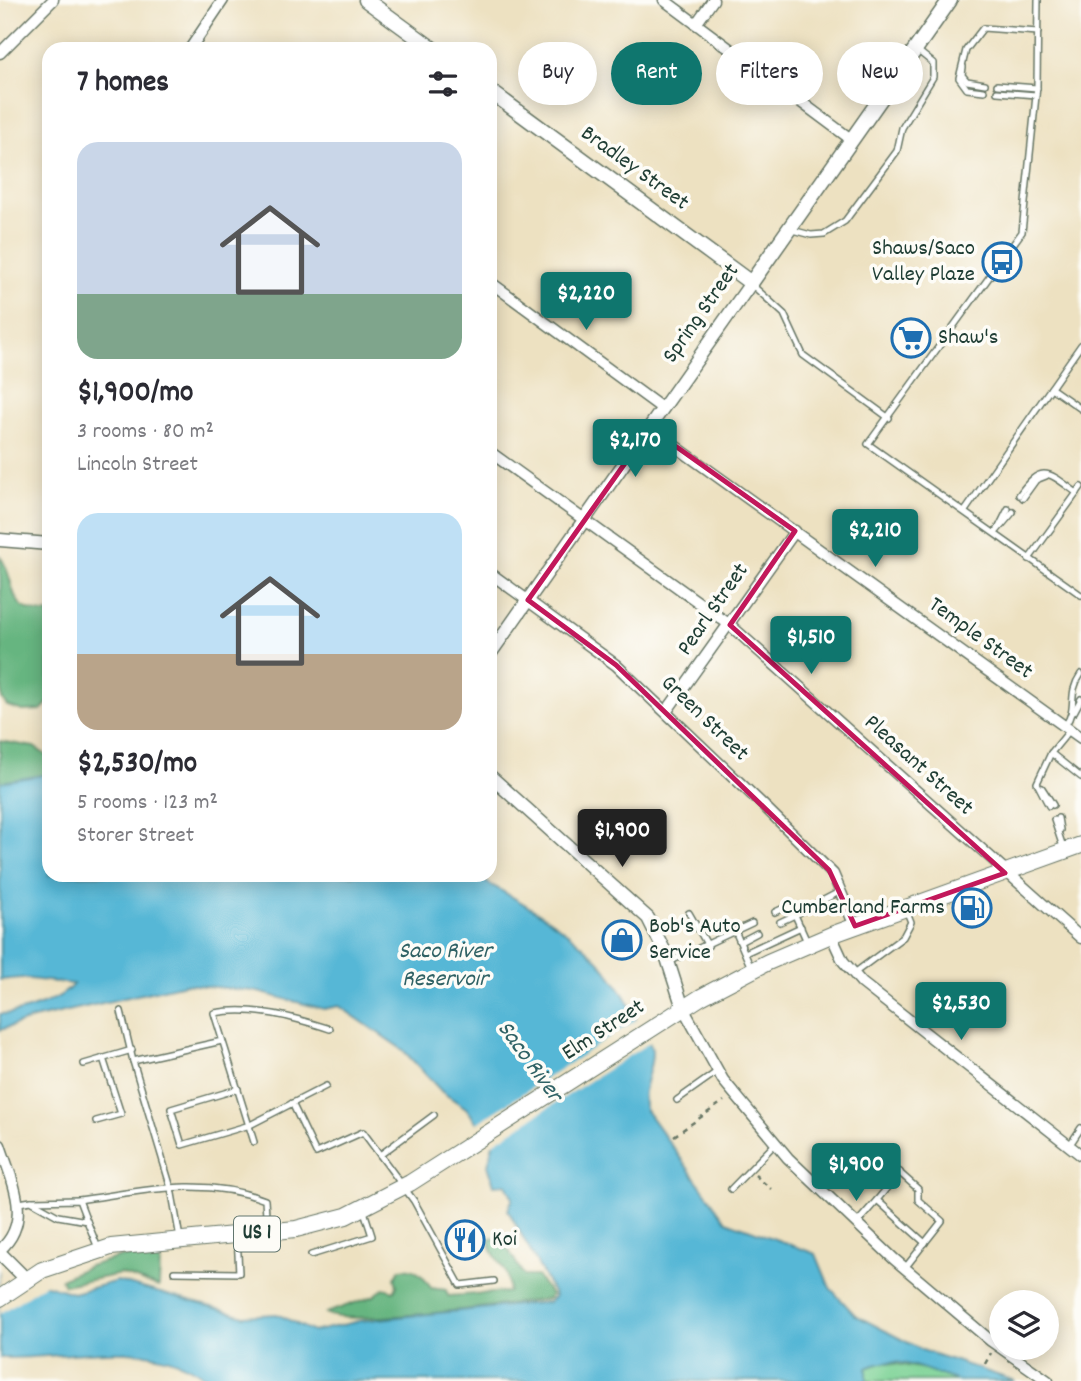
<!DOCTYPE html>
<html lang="en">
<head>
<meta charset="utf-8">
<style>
	:root { --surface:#fff; --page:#f7f7f7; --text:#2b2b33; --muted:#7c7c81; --accent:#0f766e }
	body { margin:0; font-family:Dekko,sans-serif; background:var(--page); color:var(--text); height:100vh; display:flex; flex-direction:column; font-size:26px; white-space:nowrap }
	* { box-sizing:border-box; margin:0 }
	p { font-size:23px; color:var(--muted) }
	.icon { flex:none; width:38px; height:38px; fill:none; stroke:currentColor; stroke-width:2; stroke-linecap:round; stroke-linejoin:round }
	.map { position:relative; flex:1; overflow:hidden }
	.drawer { position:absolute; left:42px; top:42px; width:455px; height:840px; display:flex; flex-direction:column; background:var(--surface); border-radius:21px; box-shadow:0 4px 18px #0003 }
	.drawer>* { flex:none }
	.guide { position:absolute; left:518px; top:42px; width:457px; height:63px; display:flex; gap:14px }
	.fabs { position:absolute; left:989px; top:1290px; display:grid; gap:14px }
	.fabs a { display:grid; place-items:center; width:70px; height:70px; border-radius:50%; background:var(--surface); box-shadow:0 4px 18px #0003; font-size:35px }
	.price { position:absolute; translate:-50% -60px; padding:0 16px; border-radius:7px; background:var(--accent); color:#fff; font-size:23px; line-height:46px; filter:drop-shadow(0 2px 4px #0008) }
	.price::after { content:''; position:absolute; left:50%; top:42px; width:21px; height:16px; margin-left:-10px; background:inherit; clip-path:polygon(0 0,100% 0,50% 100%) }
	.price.active { background:#222; color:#fff }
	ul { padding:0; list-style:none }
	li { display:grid; align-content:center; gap:14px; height:371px; padding:0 35px }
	li span { display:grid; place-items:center; height:217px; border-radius:21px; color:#555 }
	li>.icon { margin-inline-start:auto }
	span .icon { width:126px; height:126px; fill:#fffc; stroke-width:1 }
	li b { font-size:30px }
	h2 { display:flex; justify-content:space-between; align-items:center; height:84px; padding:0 35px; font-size:30px }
	.tag { padding:0 24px; border-radius:32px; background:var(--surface); box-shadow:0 4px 18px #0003; font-size:24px; line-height:63px }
	.tag.active { background:var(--accent); color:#fff }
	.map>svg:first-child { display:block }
	.green { fill:#7ed397; stroke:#4e8866; stroke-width:2 }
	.forest { fill:#66b580; stroke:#42795a; stroke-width:2 }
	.water { fill:#57b7d6; stroke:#3b7a85; stroke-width:2 }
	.pier { fill:#ede1c1 }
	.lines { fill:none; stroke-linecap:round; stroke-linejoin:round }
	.service-casing { stroke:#677665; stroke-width:8 }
	.minor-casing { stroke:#677665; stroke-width:13 }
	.tertiary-casing { stroke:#677665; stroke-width:15 }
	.secondary-casing { stroke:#677665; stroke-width:17 }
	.primary-casing { stroke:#677665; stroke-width:18 }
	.path { stroke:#677665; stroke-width:2.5; stroke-dasharray:5 5; stroke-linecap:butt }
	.service { stroke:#fff; stroke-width:5 }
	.minor { stroke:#fff; stroke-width:10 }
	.tertiary { stroke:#fff; stroke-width:12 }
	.secondary { stroke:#fff; stroke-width:14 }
	.primary { stroke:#fff; stroke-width:16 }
	.marked { fill:none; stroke:#c2185b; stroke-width:5; stroke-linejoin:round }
	.labels { text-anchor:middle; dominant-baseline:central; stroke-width:7; stroke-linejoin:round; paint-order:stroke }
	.shield { fill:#fdfcf7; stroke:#62766e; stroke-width:2 }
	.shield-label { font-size:21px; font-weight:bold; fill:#1f3d34 }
	.street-label { font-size:23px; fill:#1f3d34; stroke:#fdfcf7 }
	.poi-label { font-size:23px; fill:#1f3d34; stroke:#fdfcf7; text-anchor:start }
	.water-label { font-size:24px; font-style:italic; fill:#306265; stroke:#fdfcf7 }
</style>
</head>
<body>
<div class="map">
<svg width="1081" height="1381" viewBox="0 0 1081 1381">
	<rect width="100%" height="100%" fill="#fdfcf7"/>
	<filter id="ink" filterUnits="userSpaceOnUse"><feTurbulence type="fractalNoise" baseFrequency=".0143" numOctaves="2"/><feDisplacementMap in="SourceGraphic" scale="14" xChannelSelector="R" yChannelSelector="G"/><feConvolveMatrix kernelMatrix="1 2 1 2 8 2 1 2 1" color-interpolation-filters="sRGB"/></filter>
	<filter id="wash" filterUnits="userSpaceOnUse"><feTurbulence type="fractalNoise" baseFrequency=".00686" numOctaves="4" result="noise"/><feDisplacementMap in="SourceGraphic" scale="28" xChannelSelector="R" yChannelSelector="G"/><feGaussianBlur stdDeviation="1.57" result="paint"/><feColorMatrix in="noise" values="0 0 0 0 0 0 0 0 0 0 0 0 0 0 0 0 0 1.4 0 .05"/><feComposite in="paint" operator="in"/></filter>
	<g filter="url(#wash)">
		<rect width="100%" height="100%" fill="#ede1c1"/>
		<path class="green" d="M883,1362L932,1370L959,1381H867V1368Z"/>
		<g class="forest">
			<path d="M0,556C19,584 3,612 49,613V702L41,710L23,711L7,706L2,699Z"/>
			<path d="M0,741L34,747L49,757V788L0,793Z"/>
			<path d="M489,1238L498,1239L508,1249L524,1276H537L551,1295L548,1299C515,1303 345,1328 326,1313L374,1296L384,1288L394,1291L397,1286L395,1278L400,1269C415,1266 423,1276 431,1288L446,1290L448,1296L508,1292C512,1265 491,1262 489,1238Z"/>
			<path d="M124,1256H152L160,1259L159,1287L121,1274L64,1285L61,1279L89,1266Z"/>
		</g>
		<path class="water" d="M49,774V875H474C539,913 604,944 635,1017C639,1027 651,1040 652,1051C653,1071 639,1088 645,1109L726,1221L816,1254L830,1288L855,1315L922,1350L1015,1381C998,1381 975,1381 959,1381C928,1373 899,1352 867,1368V1381H210C152,1332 68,1360 0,1358V1271L73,1293L117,1281L244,1316L277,1314L313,1332L359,1321L549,1302L555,1296L508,1210L513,1198L506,1184L494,1185L488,1165L493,1144L466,1108L442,1092L403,1050L339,1006L324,1009L254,991L185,984L33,1019L0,1030V1014C19,1014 63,1000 73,984L21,978L0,980V782Z"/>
		<g class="pier">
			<path d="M639,1018L652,1041L489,1146L474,1125Z"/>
			<path d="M0,1267L33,1279L48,1282L0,1314Z"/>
		</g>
	</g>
	<g filter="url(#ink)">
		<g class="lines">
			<g class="service-casing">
				<g id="service">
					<path d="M1038,0L1037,86L1022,232L868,444L1081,595"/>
					<path d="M963,67L962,75L967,81L985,84"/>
					<path d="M997,85L1037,88"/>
					<path d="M984,91L967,89L959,78L966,50L983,28L1038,32"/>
					<path d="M997,92L1036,95"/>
					<path d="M792,230L811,235L824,234L845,221L897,151L902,128L933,77V63L917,50"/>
					<path d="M751,284L784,314L803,355L889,418"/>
					<path d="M1051,388L1081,409"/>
					<path d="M1019,495C1042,463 1048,472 1077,493"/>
					<path d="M1023,498L1036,480L1046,476"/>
					<path d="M965,511L1081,345"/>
					<path d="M999,527L1008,509"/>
					<path d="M995,533L1013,512"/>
					<path d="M1029,559L1081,487"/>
					<path d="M1074,712L1081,699"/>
					<path d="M1065,726C1079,706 1066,696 1081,674"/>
					<path d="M1070,730L1051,753L1081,777"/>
					<path d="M1042,788L1053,805"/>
					<path d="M1049,806L1037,783L1051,753"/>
					<path d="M1058,818L1060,830"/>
					<path d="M1054,820L1064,850"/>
					<path d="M775,912L790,905L795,915L780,922"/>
					<path d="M689,913L708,946"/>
					<path d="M736,933L751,968"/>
					<path d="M740,942L757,933"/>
					<path d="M808,944L795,915L839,892"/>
					<path d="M745,953L801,927"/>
					<path d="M669,962L752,923"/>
					<path d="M853,974L903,937L911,922L907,912"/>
					<path d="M121,1011L133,1061L171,1188L180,1238"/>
					<path d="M133,1061L222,1041"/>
					<path d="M84,1064L132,1050"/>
					<path d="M238,1089L171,1109L182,1145L250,1125L326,1086"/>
					<path d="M677,1100L718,1071"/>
					<path d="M292,1103L316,1153L363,1132L414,1201L460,1285L494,1281"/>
					<path d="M96,1121L121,1114L103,1058"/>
					<path d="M254,1142L214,1013C254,1006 293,1017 330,1029"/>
					<path d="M1069,1146L1081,1128"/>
					<path d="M380,1155L434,1115"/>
					<path d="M891,1165L918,1189V1200L942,1221L905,1268"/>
					<path d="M731,1189L775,1144"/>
					<path d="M79,1200C144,1191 201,1176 265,1200L267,1230"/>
					<path d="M877,1200L900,1172"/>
					<path d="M32,1201L79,1200L87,1221"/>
					<path d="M19,1203L31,1201L58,1216L87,1221L98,1248"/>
					<path d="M856,1224L877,1200L925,1243"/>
					<path d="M311,1255L372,1236L364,1211"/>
					<path d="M174,1272L239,1273L237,1236"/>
				</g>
			</g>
			<g class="minor-casing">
				<g id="minor">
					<path d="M664,0L852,140"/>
					<path d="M696,24L713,0"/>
					<path d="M190,49L223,0"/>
					<path d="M0,53L53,0"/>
					<path d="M490,282L663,409"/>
					<path d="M650,428L1081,738"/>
					<path d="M490,452L730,625L1081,938"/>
					<path d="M490,573L616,665L763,805L833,874L855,926"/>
					<path d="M666,712L795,531"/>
					<path d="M831,935L843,961L862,983L1081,1155"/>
					<path d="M683,1008L723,1080L788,1158L894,1259L991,1341L1048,1381"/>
					<path d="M0,1145C11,1180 34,1220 0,1250"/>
				</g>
			</g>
			<g class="tertiary-casing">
				<g id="tertiary">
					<path d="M0,540L49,544"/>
					<path d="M490,654L751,283"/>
					<path d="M490,776L648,918L665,952L683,1008"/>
					<path d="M0,1253L26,1279"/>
				</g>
			</g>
			<g class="secondary-casing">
				<g id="secondary">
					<path d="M366,0L433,49"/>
					<path d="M490,91L751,283L950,0"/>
				</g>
			</g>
			<g class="primary-casing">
				<path id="primary" d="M0,1298L42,1270L111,1247L296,1229L346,1216L410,1183L701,997L768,962L831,935L1081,845"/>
			</g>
			<g class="path">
				<path d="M674,1136L724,1101"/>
				<path d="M755,1175L771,1189"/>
				<path d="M985,1364L991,1353"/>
			</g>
			<use href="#service" class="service"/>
			<use href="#minor" class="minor"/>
			<use href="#tertiary" class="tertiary"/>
			<use href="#secondary" class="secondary"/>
			<use href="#primary" class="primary"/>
		</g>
	</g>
	<path class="marked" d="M650,428L795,531L730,625L1005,873L855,926L829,870L616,665L528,600Z"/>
	<defs>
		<g id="bus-ring" transform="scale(2.0125)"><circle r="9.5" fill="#fdfcf7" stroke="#1f6fb2" stroke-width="1.5"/><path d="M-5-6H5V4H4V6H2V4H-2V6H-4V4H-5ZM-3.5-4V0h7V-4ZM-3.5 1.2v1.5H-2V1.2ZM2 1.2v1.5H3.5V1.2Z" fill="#1f6fb2"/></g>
		<g id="supermarket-ring" transform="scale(2.0125)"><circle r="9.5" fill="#fdfcf7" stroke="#1f6fb2" stroke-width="1.5"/><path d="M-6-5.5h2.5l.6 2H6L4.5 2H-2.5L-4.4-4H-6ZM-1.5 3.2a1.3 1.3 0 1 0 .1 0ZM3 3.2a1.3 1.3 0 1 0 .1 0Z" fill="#1f6fb2"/></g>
		<g id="fuel-ring" transform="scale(2.0125)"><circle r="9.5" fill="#fdfcf7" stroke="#1f6fb2" stroke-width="1.5"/><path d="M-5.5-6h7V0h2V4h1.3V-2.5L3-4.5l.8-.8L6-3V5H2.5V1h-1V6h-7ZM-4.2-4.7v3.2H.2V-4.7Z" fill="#1f6fb2"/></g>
		<g id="shop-ring" transform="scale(2.0125)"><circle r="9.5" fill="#fdfcf7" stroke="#1f6fb2" stroke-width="1.5"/><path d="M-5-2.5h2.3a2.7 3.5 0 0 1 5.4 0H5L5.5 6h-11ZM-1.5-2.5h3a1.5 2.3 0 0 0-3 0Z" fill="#1f6fb2"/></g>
		<g id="restaurant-ring" transform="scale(2.0125)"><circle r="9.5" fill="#fdfcf7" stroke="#1f6fb2" stroke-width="1.5"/><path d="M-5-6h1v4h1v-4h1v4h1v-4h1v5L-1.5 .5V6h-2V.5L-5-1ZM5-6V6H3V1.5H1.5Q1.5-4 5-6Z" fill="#1f6fb2"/></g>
	</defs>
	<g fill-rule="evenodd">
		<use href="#bus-ring" x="1002" y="262"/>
		<use href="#supermarket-ring" x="911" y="338"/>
		<use href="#fuel-ring" x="972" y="908"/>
		<use href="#shop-ring" x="622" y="940"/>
		<use href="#restaurant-ring" x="465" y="1240"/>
	</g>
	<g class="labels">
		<rect class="shield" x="234" y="1216.5" width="46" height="35" rx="5"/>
		<g class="shield-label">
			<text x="257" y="1234">US 1</text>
		</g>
		<g class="street-label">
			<text transform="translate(634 169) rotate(36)">Bradley Street</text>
			<text transform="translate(702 314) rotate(-55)">Spring Street</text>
			<text transform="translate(714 610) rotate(-55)">Pearl Street</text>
			<text transform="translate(980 639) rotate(36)">Temple Street</text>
			<text transform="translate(704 719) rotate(44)">Green Street</text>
			<text transform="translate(918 766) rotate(42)">Pleasant Street</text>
			<text transform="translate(604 1031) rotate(-33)">Elm Street</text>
		</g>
		<g class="poi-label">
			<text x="975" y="249" text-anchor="end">Shaws/Saco<tspan x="975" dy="26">Valley Plaze</tspan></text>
			<text x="938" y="338">Shaw's</text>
			<text x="945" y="908" text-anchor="end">Cumberland Farms</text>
			<text x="649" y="927">Bob's Auto<tspan x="649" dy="26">Service</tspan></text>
			<text x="492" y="1240">Koi</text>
		</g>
		<g class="water-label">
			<text x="445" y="952">Saco River<tspan x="445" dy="28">Reservoir</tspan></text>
			<text transform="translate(529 1062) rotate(54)">Saco River</text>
		</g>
	</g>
</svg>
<div class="fabs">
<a><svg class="icon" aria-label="layers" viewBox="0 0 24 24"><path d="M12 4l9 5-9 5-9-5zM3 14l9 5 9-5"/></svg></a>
</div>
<b class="price" style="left:586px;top:332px">$2,220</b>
<b class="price" style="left:635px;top:479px">$2,170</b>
<b class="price" style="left:875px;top:569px">$2,210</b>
<b class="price" style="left:811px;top:676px">$1,510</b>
<b class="price active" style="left:622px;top:869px">$1,900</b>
<b class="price" style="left:961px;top:1042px">$2,530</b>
<b class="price" style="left:856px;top:1203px">$1,900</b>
<div class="guide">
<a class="tag">Buy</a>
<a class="tag active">Rent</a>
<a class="tag">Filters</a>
<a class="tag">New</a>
</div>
<section class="drawer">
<h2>7 homes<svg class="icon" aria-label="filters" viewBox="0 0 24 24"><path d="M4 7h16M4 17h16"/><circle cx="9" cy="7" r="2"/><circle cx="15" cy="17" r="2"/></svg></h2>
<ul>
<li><span style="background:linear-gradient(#c9d6e8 70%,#7fa58c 0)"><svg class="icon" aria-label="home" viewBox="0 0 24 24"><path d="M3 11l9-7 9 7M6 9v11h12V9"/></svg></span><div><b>$1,900/mo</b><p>3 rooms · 80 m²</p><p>Lincoln Street</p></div></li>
<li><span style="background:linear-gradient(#bfe0f5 65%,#b9a48a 0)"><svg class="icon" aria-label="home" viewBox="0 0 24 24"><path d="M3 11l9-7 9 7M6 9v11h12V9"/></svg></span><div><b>$2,530/mo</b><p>5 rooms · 123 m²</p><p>Storer Street</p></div></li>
</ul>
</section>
</div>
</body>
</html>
